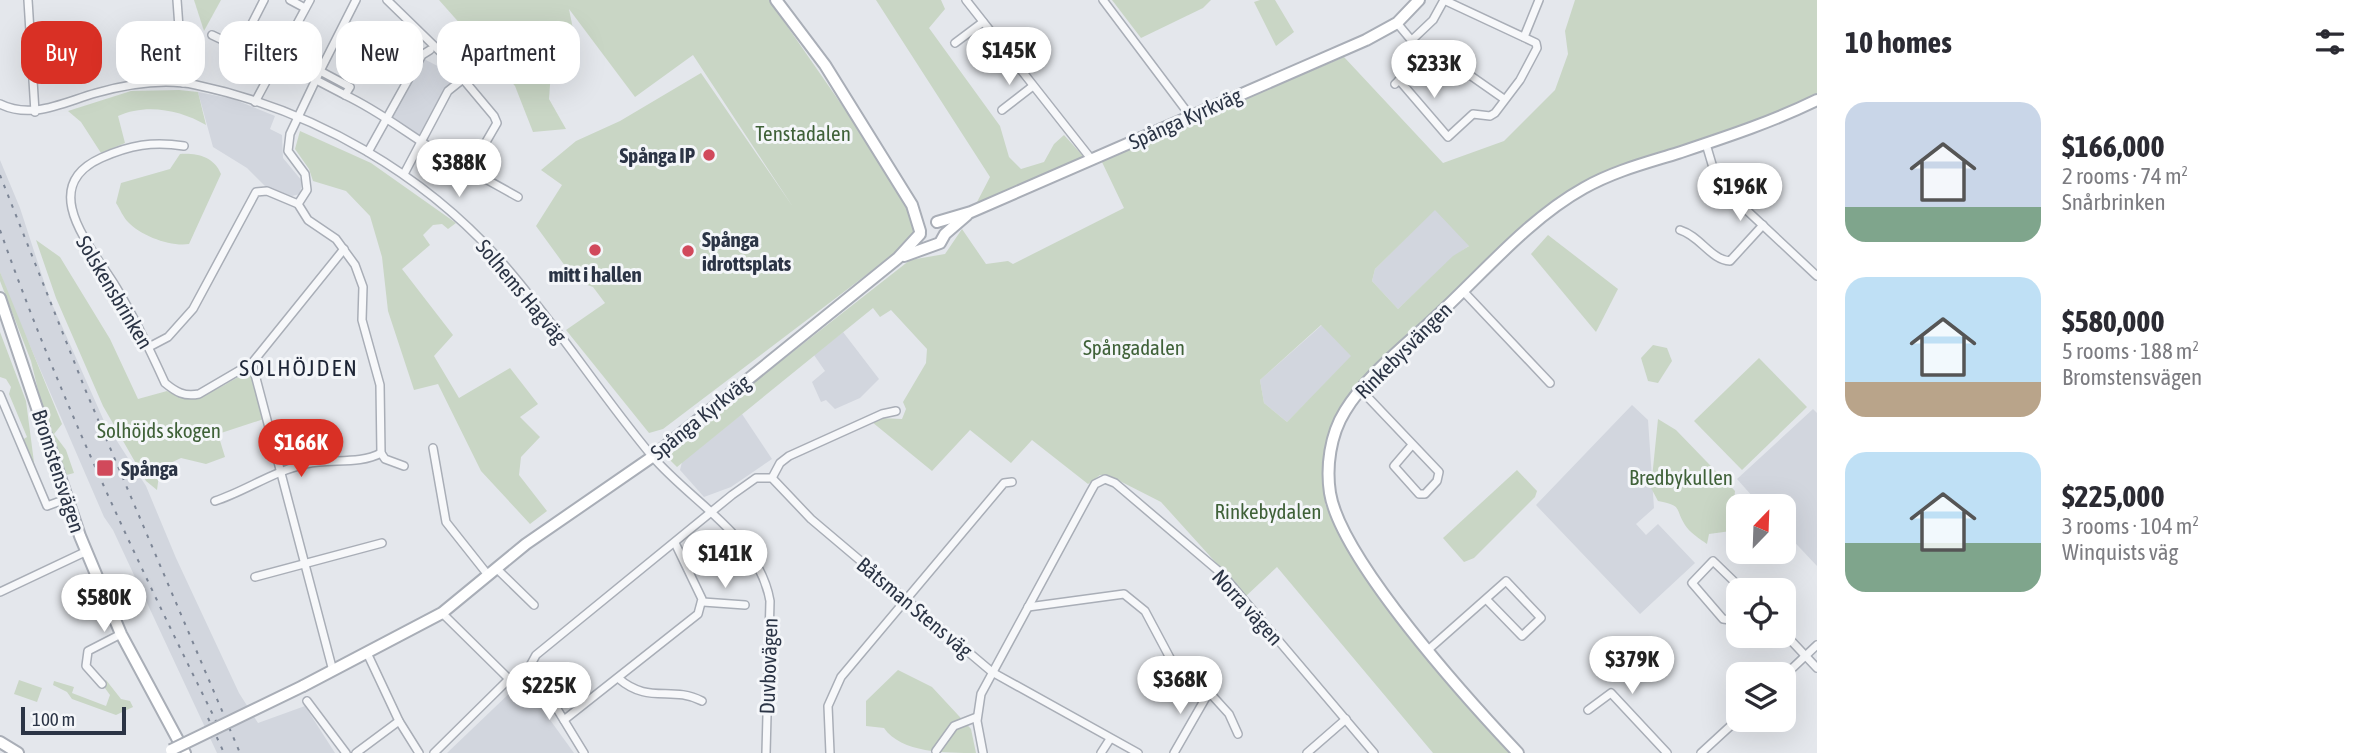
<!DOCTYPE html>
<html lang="en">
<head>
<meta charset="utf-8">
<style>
	:root { --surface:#fff; --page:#f2f2f3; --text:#2b2b33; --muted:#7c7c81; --accent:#d93025 }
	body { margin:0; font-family:"Asap Condensed",sans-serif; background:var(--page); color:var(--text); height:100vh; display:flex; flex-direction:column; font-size:26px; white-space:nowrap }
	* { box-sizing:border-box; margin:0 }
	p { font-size:23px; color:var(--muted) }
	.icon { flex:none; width:38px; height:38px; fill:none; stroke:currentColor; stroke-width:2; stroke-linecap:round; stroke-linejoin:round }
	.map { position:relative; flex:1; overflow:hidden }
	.panel { display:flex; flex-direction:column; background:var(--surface); width:560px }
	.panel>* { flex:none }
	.banner { position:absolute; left:21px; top:21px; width:665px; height:63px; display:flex; gap:14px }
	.needle { width:46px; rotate:23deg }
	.tools { position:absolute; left:1726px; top:494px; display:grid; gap:14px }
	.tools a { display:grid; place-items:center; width:70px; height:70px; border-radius:14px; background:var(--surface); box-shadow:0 7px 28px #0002; font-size:35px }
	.scale { position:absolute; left:21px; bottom:18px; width:105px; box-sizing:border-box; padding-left:7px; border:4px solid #2b3445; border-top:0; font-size:19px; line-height:24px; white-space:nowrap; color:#2b3445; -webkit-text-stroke:5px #f4f6f9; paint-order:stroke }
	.price { position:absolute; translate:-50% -60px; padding:0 16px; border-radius:24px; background:#fff; color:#222; font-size:23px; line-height:46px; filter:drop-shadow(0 2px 4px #0008) }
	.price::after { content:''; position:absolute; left:50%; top:42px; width:21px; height:16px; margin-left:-10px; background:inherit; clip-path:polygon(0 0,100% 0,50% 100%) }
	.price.active { background:var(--accent); color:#fff }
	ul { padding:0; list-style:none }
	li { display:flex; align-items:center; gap:21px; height:175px; padding:0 28px }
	li span { display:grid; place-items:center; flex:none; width:196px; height:140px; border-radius:21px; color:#555 }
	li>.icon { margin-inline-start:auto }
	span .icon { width:84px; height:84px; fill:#fffc; stroke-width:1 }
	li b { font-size:30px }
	h2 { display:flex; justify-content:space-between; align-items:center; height:84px; padding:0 28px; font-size:30px }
	.tag { padding:0 24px; border-radius:21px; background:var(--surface); box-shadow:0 7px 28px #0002; font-size:24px; line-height:63px }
	.tag.active { background:var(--accent); color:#fff }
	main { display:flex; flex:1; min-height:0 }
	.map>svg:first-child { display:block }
	.built { fill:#d2d6de }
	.green { fill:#c9d6c5; fill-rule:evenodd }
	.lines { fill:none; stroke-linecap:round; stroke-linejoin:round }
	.street-casing { stroke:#a9aeb7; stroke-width:10 }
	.secondary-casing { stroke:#a9aeb7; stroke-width:14 }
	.street { stroke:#f7f8fa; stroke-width:7 }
	.secondary { stroke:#fff; stroke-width:10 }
	.rail { stroke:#7d8696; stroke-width:2; stroke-dasharray:3.5 7; stroke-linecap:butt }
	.secondary-bridge-casing { stroke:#a9aeb7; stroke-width:14; stroke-linecap:butt }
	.secondary-bridge { stroke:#fff; stroke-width:10 }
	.poi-dot { fill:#d1495b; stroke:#f4f6f9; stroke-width:2.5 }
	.labels { text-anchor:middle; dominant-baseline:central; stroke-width:6; stroke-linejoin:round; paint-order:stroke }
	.street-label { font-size:21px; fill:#2b3445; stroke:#f4f6f9 }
	.park-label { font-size:21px; fill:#3f6138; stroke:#f4f6f9 }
	.poi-label { font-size:21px; font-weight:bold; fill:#2b3445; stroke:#f4f6f9; text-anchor:start }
	.neighbourhood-label { font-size:23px; letter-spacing:2px; fill:#1d2536; stroke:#f4f6f9 }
</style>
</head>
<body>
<main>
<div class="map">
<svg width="1817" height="753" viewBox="0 0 1817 753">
	<rect width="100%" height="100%" fill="#e4e7ec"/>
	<g class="built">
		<path d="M424,59L455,75L421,136L390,119Z"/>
		<path d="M198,92L233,99L275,116L270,129L282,135L283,158L302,181L300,194L292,196L266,187L247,168L213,147Z"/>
		<path d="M0,160L20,208L49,297L104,421L146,486L176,558L239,693L258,723L305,706L335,753H217L113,530L104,517L8,295L0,272Z"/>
		<path d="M1435,209L1470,245L1453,257L1398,309L1372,281L1375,269Z"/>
		<path d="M1322,325L1352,356L1287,422L1264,403L1260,380Z"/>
		<path d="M843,332L879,379L860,398L835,409L826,400L821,402L812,382L825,371L814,355Z"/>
		<path d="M1632,405L1648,420L1654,508L1636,524L1646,535L1658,524L1695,563L1640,614L1536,505Z"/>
		<path d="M1813,409L1817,413V566L1783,530V506H1761L1737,479Z"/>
		<path d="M742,414L772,459L731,487L704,497L680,470L682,462Z"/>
		<path d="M524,684L574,753H447L514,689Z"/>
	</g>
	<g class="green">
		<path d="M194,0H221L204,31Z"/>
		<path d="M439,0H769L846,111L916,223L911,241L663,429L649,433L566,330L605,303L593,287L576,281L536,226L562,185L541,170L576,141L620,121L701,73L793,207L693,55L635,97L569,9L573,29L569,57L551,71L549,99L566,129L533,132L515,86Z"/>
		<path d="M876,0H941L945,9L929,28L1000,126L1009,157L1021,169L1044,162L1054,144L1064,135L1084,157L976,204L990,177Z"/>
		<path d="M1112,0H1211L1203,8L1141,38Z"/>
		<path d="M1260,0H1275L1294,32L1276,46L1254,2Z"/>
		<path d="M1575,0H1817V95L1775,116L1625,164L1580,185L1365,377L1324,460L1325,504L1350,553L1513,753H1433L1277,567L1246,596L1161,502L1108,475H1100L1088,484L1032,440L1011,463L970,430L932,471L872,422L880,418L902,419L906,409L903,402L926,363L927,349L891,310L880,317L873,308L677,467L670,460L671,454L708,424L711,416L910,260L945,254L962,229L986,264L1008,261L1013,264L1124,208L1101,160L1344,57L1443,163L1504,141L1555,90L1568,54L1565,31ZM1435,210L1469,246L1453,256L1398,309L1372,281L1375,269ZM1321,325L1351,356L1287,422L1264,403L1260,380Z"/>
		<path d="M179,90L198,92L206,125C181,110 146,103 118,116L125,143L101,153L81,122L68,111L131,91Z"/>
		<path d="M300,131L371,163L456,223L448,229L442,224L433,225L423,235L430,245L402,269L453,335L434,356L459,398L510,368L538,404L520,417L540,437L521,457L519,475L547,511L530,524L481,471L438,384L414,390L388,311L382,257L370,216L346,191L313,181L309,169L295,149Z"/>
		<path d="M180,154C198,153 214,157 221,174L189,244C171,247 141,236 128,222C123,217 120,209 116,203L121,183L170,169Z"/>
		<path d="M1548,235L1618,289L1596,332L1531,254Z"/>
		<path d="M36,240L60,257L110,339L138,399L167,391C196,407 221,386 247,372L252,373L264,419L218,434L225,457L206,464L181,458L160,468L157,490L146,481L103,406L56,298Z"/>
		<path d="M0,272L62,424L54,434L66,450L74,473L63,476L51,444L31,361L0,281Z"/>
		<path d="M0,332L26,401L35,470L22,440L27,437L9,394L11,387L6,379L0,377Z"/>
		<path d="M1653,345L1667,348L1672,361L1658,383L1648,381L1641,358Z"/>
		<path d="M1759,358L1807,407L1742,470L1694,421Z"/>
		<path d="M1658,419L1676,430L1735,491L1731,531L1709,534L1707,544C1700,539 1689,532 1685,525C1674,507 1683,506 1658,501L1651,488Z"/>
		<path d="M1517,470L1537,491L1535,497L1474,558L1464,562L1443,538Z"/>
		<path d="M898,670L932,687L971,729L976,753C946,753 901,753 884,728L866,726V701Z"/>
		<path d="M19,680L42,688L37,702L14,694Z"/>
		<path d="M106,680L121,699L130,701L133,707L116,715L72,699L67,692L53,685L54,681L74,687L72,693L106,706L110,695L102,684Z"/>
	</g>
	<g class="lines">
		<g class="street-casing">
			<g id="street">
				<path d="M28,0L35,112"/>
				<path d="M177,0L183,83"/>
				<path d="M290,0L305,8"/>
				<path d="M387,0L459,70L463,79L494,116L497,123L475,161L468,167"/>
				<path d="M966,0L1092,160"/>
				<path d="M1103,0L1191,117"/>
				<path d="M212,35L275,65"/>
				<path d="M1524,37L1539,0"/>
				<path d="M1413,39L1433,20L1444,0"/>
				<path d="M955,43L983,22"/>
				<path d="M240,47L264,0"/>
				<path d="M1421,51L1434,50L1504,99"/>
				<path d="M278,60L345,95"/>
				<path d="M320,71L356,0"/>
				<path d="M1399,80L1448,137L1473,114L1490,116L1495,113L1520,80L1537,48L1536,43L1444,0"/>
				<path d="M1395,84L1418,62L1422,53L1397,23"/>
				<path d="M255,102L310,0"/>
				<path d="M0,104C32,120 64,102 96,93C128,84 163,78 196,85C315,110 427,175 506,267C558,327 601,395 652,456C691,502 759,537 770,601L766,753"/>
				<path d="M1002,110L1033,86"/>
				<path d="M1706,144L1717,181L1724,189L1817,276"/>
				<path d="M184,146C153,141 130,145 101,158C35,188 94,250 116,287C135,318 150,350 165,383C176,392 184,397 199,394L252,363"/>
				<path d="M368,152L422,55L430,50"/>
				<path d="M404,174L448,91L463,79"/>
				<path d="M298,204L307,190L305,174L288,151L290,134L320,71L350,87L345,95C375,109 400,128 428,146C457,164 488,180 518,197"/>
				<path d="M1680,230C1700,236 1711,260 1730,261L1763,225"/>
				<path d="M1463,291L1550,383"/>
				<path d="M149,347L168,337L193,309L256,192L267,191L298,204L308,220L336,239L355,265L363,287L362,320L380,385L381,453L385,459L404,466"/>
				<path d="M1360,389L1439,472L1437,481L1425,494H1419L1394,466L1412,445"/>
				<path d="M0,395L47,506L66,499"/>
				<path d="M433,448L446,522L488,575"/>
				<path d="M772,478L780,463L789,456L882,414L896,411"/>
				<path d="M215,501C246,491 273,471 306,464C330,458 359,465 381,453"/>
				<path d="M496,568L534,605"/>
				<path d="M255,577L382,543"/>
				<path d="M0,592L87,551"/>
				<path d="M703,602L745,605"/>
				<path d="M1028,607L1124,594L1145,611L1178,673L1209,692L1229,714L1238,734"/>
				<path d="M442,613L509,679"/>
				<path d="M1738,613L1730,620L1723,619L1692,583L1713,561L1743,590"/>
				<path d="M1783,632L1817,668"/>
				<path d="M1428,650L1506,581L1541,618L1522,636L1486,599"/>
				<path d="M368,655L399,721L419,753"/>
				<path d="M333,671L252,363L344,249"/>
				<path d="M525,675L534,678L543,686L584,753"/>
				<path d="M1783,677L1817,645"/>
				<path d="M618,678C649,705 671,685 702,701"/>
				<path d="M102,684L86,666L88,651L121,634"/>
				<path d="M307,701L346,753"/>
				<path d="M1588,710L1611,693L1667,753"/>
				<path d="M564,720L698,614L702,599L675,543"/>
				<path d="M936,751L954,726L977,717"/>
				<path d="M356,753L399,721"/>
				<path d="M434,753L509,679L525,675L536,655L732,495L756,478H772L811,519L992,672L1138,753"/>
				<path d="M830,753L828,706L841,677L1004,483L1012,482"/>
				<path d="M983,753L977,721L981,694L1091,491L1095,484L1105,479L1115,483L1222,574L1374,753"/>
				<path d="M1101,753L1110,739"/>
				<path d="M1174,753L1209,692"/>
				<path d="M1307,753L1346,719"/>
				<path d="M1701,753L1738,719"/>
			</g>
		</g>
		<g class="secondary-casing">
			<g id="secondary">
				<path d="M776,0L825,65L912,205L920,231"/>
				<path d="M937,222L971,212L1366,40L1397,23L1419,0"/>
				<path d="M904,256L940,243L945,234L967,215"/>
				<path d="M0,298L80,536L121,634L185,753"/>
				<path d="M303,686L442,613L526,544L652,457L898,258L920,234"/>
				<path d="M0,742L18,753"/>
				<path d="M1518,753C1469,701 1341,560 1330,493C1326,467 1330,435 1345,411C1368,373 1408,344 1440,313C1485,271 1530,218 1584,188C1614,171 1646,163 1678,153C1726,137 1772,122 1817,100"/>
			</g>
		</g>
		<use href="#street" class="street"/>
		<use href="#secondary" class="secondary"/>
		<g class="rail">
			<path d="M0,175L85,389L240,753"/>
			<path d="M0,230C60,400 138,564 218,725"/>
			<path d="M208,718L224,753"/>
		</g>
		<g class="secondary-bridge-casing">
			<path id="secondary-bridge" d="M171,750L303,686"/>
		</g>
		<use href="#secondary-bridge" class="secondary-bridge"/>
	</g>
	<g class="poi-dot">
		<circle cx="709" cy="155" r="7"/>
		<circle cx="595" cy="250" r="7"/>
		<circle cx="688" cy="251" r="7"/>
		<rect x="96" y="459" width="18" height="18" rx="3.5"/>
	</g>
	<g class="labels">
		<g class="street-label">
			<text transform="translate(1185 118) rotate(-24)">Spånga Kyrkväg</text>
			<text transform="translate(522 291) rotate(50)">Solhems Hagväg</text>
			<text transform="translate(115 292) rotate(59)">Solskensbrinken</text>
			<text transform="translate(1403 350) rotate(-45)">Rinkebysvängen</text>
			<text transform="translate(700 417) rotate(-39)">Spånga Kyrkväg</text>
			<text transform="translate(59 471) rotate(72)">Bromstensvägen</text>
			<text transform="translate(915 607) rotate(40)">Båtsman Stens väg</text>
			<text transform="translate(1248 607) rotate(48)">Norra vägen</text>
			<text transform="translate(768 666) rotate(-88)">Duvbovägen</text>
		</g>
		<g class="park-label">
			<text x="803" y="133">Tenstadalen</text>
			<text x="1134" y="347">Spångadalen</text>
			<text x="159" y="430">Solhöjds skogen</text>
			<text x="1681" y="477">Bredbykullen</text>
			<text x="1268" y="511">Rinkebydalen</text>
		</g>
		<g class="poi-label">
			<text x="695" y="155" text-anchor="end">Spånga IP</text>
			<text x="702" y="239">Spånga<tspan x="702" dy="24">idrottsplats</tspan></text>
			<text x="595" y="274" text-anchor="middle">mitt i hallen</text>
			<text x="121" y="468">Spånga</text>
		</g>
		<g class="neighbourhood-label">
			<text x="299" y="368">SOLHÖJDEN</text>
		</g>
	</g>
</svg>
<div class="tools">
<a><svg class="needle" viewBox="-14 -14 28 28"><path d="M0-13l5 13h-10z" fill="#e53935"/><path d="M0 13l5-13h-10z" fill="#7c7c81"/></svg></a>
<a><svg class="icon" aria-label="locate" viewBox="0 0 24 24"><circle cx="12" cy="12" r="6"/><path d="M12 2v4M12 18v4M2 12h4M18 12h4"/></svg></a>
<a><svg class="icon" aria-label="layers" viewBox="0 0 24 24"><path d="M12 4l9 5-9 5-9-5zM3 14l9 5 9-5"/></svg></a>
</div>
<div class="scale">100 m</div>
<b class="price" style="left:1009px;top:87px">$145K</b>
<b class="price" style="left:1434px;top:100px">$233K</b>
<b class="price" style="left:459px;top:199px">$388K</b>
<b class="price" style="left:1740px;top:223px">$196K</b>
<b class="price active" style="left:301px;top:479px">$166K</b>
<b class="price" style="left:725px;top:590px">$141K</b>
<b class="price" style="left:104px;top:634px">$580K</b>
<b class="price" style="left:1632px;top:696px">$379K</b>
<b class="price" style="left:1180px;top:716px">$368K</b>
<b class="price" style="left:549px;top:722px">$225K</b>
<div class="banner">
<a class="tag active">Buy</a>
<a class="tag">Rent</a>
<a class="tag">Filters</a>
<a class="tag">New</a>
<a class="tag">Apartment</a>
</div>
</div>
<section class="panel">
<h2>10 homes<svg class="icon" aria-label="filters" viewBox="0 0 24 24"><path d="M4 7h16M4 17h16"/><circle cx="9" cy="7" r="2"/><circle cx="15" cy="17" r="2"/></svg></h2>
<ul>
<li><span style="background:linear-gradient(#c9d6e8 75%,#7fa58c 0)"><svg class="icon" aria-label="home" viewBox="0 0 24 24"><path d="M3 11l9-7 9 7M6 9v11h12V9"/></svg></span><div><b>$166,000</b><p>2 rooms · 74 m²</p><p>Snårbrinken</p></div></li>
<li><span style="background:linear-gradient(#bfe0f5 75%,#b9a48a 0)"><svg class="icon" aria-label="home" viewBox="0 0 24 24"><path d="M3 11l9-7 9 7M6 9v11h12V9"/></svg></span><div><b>$580,000</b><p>5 rooms · 188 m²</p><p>Bromstensvägen</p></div></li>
<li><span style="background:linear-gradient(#bfe0f5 65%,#7fa58c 0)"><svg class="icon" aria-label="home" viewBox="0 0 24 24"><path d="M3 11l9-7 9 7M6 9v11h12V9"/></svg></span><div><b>$225,000</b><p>3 rooms · 104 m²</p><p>Winquists väg</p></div></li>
</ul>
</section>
</main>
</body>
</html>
